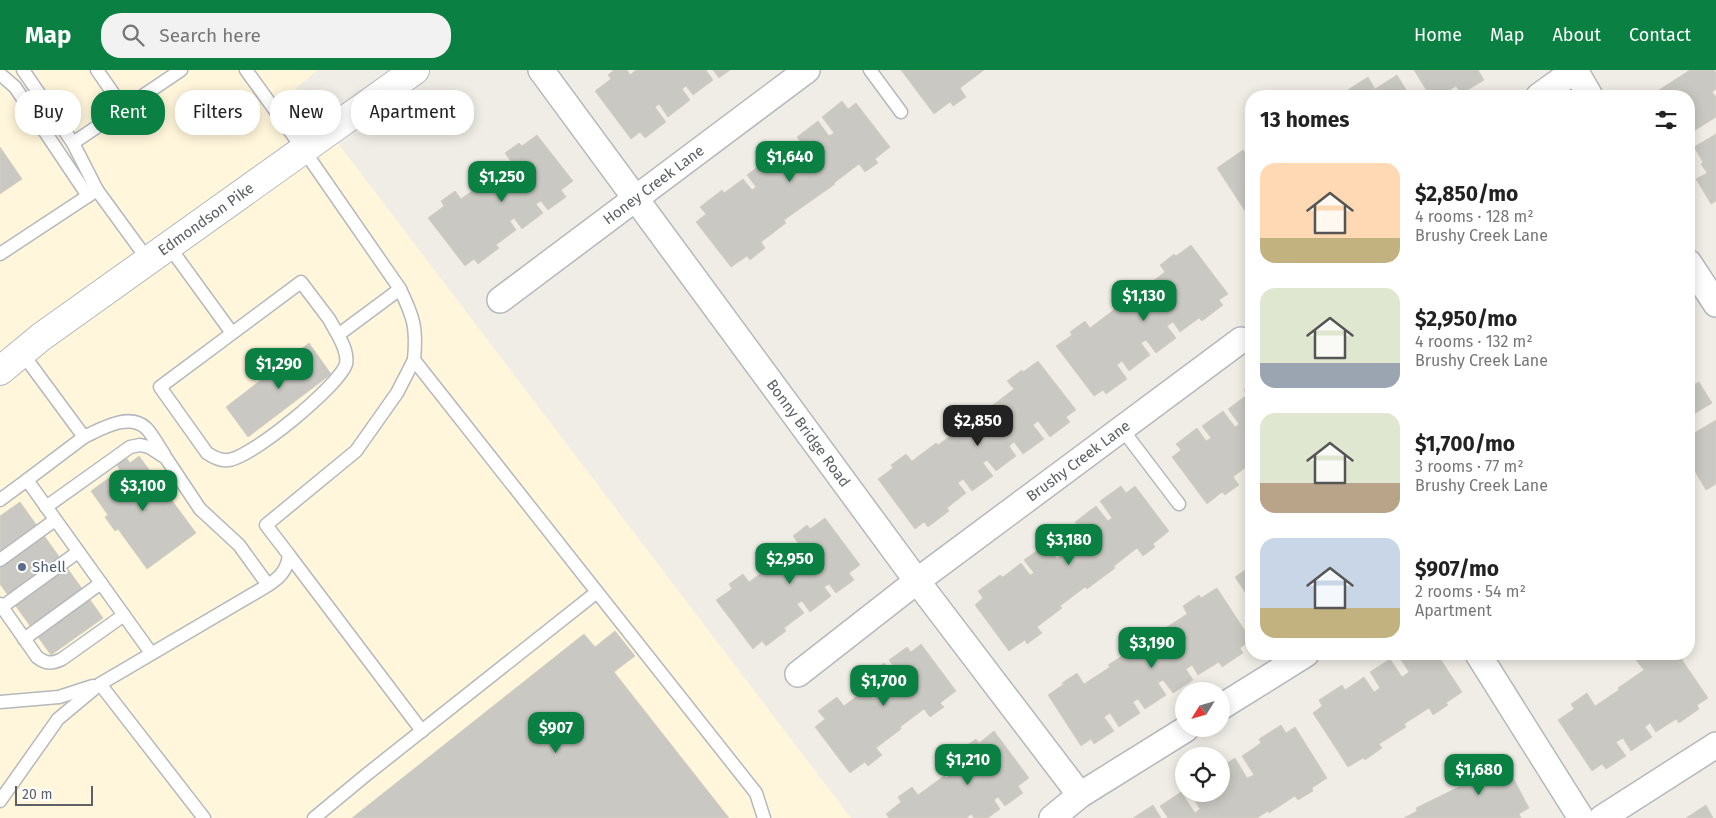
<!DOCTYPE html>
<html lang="en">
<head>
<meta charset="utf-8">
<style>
	:root { --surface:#fff; --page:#f2f2f2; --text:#222; --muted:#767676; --accent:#0b8043 }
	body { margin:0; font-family:"Fira Sans",sans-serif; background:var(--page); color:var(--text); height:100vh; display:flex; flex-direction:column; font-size:19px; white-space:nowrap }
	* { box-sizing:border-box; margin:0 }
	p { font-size:16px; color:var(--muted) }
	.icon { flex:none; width:28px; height:28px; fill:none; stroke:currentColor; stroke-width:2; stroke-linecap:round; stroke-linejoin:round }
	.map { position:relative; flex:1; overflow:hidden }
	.side { position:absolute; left:1245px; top:20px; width:450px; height:570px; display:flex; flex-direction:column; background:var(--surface); border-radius:20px; box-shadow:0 2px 12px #0003 }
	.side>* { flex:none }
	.banner { position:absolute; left:15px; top:20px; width:475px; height:45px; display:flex; gap:10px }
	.needle { width:32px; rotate:233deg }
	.controls { position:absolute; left:1175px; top:612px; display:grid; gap:10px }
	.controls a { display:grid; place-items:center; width:55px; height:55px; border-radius:50%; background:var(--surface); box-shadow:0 2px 12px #0003; font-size:25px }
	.scale { position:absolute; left:15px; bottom:12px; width:78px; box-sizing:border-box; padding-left:5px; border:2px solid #5d6166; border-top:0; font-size:14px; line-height:18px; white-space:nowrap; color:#5d6166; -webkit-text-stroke:4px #fff; paint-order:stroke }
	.price { position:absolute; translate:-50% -42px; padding:0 11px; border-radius:10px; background:var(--accent); color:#fff; font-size:16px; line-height:32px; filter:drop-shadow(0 1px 2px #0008) }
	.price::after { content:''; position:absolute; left:50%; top:30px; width:15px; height:11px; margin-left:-8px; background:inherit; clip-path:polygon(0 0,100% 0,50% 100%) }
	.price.selected { background:#222; color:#fff }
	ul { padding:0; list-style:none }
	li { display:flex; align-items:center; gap:15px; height:125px; padding:0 15px }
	li span { display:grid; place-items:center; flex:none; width:140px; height:100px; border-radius:15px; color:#555 }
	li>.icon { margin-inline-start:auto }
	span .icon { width:60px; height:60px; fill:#fffc; stroke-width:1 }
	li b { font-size:21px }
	h2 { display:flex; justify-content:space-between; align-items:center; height:60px; padding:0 15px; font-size:21px }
	.chip { padding:0 18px; border-radius:20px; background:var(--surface); box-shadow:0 2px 12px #0003; font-size:18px; line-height:45px }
	.chip.selected { background:var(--accent); color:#fff }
	header { display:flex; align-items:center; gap:30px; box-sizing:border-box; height:70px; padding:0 25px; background:var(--accent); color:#fff }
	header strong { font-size:24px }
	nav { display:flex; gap:28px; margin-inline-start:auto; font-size:18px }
	.search { width:350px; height:45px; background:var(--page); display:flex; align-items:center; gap:12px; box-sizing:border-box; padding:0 18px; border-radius:20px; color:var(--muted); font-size:19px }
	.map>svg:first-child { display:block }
	.commercial { fill:#fff6db }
	.building { fill:#cac8c2; stroke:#d4cfc3 }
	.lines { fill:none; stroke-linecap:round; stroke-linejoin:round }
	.service-casing { stroke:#b5b8bc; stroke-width:15 }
	.minor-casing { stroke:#b5b8bc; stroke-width:28 }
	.secondary-casing { stroke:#b4b8bd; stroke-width:30 }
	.service { stroke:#fff; stroke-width:12 }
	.minor { stroke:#fff; stroke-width:25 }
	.secondary { stroke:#fff; stroke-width:28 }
	.service-dot { fill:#5c6f8a; stroke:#fff; stroke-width:2 }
	.labels { text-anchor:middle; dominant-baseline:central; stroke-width:4; stroke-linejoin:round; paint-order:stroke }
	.street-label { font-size:15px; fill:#5d6166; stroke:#fff }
	.service-label { font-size:15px; fill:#4e5e75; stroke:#fff; text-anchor:start }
</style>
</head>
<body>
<header>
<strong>Map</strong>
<div class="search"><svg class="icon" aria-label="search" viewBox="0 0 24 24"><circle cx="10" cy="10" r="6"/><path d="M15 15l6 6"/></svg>Search here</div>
<nav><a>Home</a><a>Map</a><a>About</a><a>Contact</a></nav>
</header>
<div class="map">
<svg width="1716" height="748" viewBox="0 0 1716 748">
	<rect width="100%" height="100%" fill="#efede5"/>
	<path class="commercial" d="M0,0H318L296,18L851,748H0Z"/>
	<g class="building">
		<path d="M614,0H627L630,5L636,0H706L713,10L693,25L686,16L682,19L690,30L668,47L659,34L655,37L666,52L645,68L640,62L631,69L595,21L611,9L608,5Z"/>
		<path d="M713,0H730L719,8Z"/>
		<path d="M901,0H984L960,18L966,27L953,36L950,32L934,44Z"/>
		<path d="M1414,0H1478L1484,10L1461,24L1456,16L1445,23L1443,20L1430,26Z"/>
		<path d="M1690,0H1714L1716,3V19L1712,22L1716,27V47L1689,64V26H1663L1659,20Z"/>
		<path d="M1397,5L1410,26H1345L1343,23L1368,7L1375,19Z"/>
		<path d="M842,31L848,39L856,33L890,77L875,89L878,93L865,102L859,94L834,113L835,114L784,150L786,153L761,172L765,178L750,190L747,186L731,197L696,152L706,144L700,137L722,120L724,123L743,109L752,120L756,117L747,105L768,89L778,104L782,101L773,88L794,72L803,83L807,80L797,67L818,51L829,66L834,63L822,47Z"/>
		<path d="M1716,64V131L1711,134L1696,109L1707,103L1701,94L1703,92L1694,77Z"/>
		<path d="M537,65L573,111L561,120L566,127L548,140L541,131L536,134L543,143L522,159L514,148L510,151L516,160L496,175L499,178L478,194L474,189L465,196L428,148L444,136L441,131L455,121L461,129L487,110L489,112L513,94L505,83L519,73L522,76Z"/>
		<path d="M0,77L22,109L0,124Z"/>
		<path d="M1243,80L1251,92V150L1217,98Z"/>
		<path d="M1191,175L1228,224L1219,230L1223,235L1202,251L1199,248L1180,262L1173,252L1167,256L1176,268L1156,283L1146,270L1141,273L1150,285L1129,301L1122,291L1117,295L1127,309L1106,324L1103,320L1094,326L1056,276L1072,265L1070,262L1085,251L1090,258L1115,239L1117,242L1142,223L1140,221L1165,202L1160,195L1174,184L1176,186Z"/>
		<path d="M309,273L331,304L248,367L226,337Z"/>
		<path d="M1038,291L1076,340L1066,347L1070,352L1050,367L1038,351L1033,355L1044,369L1023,384L1014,372L1009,376L1016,386L996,401L987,390L983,393L993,406L972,421L963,409L958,413L966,423L947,438L949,441L928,457L924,452L915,459L878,409L893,398L891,395L906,384L912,391L936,373L938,375L962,357L960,355L987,335L989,338L1014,319L1007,311L1022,300L1023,302Z"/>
		<path d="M1699,312L1712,333L1689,347V313L1691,316Z"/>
		<path d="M1251,315V393L1233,407L1239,415L1225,425L1222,422L1207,434L1172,387L1181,380L1176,374L1197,358L1206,371L1211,368L1202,356L1223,341L1235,357L1239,354L1228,339L1247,325L1244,320Z"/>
		<path d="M1716,350V414L1706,420L1689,391V366Z"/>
		<path d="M124,385L130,393L139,386L196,463L147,499L118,459L115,461L105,447L108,445L91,421L120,400L115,392Z"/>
		<path d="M1121,416L1126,423L1135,416L1169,461L1153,474L1155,477L1143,486L1137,478L1114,496L1115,498L1087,519L1085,517L1060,536L1062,538L1037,557L1042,563L1027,574L1025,570L1009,581L975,535L983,528L978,521L1000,505L1003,507L1021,493L1030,505L1034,503L1024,490L1046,474L1057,489L1060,486L1051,473L1072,457L1080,469L1085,465L1075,452L1096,436L1108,451L1112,448L1100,431Z"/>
		<path d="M20,432L103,548L51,585L0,514V446Z"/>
		<path d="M825,448L860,495L849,503L854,510L836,523L829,514L824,517L831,526L810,542L802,531L797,534L804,543L784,558L786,561L766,576L762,571L753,579L716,530L732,519L729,514L743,504L749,512L775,493L776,495L801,477L793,466L807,455L810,459Z"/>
		<path d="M1251,496V531L1235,507Z"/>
		<path d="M1217,518L1251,570L1240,578L1243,583L1222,597L1219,592L1198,605L1192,595L1186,599L1193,610L1173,623L1163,610L1158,613L1166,625L1145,639L1138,629L1133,632L1140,643L1119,657L1110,643L1104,647L1114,661L1094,674L1091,669L1081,676L1048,625L1064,614L1062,613L1077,603L1084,614L1110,597L1108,595L1136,577L1137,580L1162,563L1161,561L1187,544L1183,536L1199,525L1201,528Z"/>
		<path d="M615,561L635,586L614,602L729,748H352L584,564L595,577Z"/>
		<path d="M921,574L956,621L940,633L944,637L930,647L924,639L900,657L901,659L876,678L882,685L868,696L865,692L850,703L815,657L825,649L818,641L837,627L844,636L866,619L873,629L876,626L863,609L884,593L894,605L898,602L889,590L907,577L911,582Z"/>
		<path d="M1397,584H1437L1462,622L1446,633L1448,635L1433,645L1429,638L1404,654L1406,657L1379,674L1382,678L1365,690L1363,688L1348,697L1313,643L1322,636L1319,630L1342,615L1345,620L1364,607L1374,622L1380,618L1370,602L1390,589L1402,607L1409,602Z"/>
		<path d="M1646,584H1678L1708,628L1697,635L1699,639L1679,653L1676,649L1656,662L1650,653L1645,657L1652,667L1631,681L1623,668L1616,672L1626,686L1606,699L1602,694L1592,701L1558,650L1574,639L1571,634L1587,623L1595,636L1619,620L1618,618L1644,600L1636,590Z"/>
		<path d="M1281,655L1286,663L1295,657L1327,708L1312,718L1313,721L1298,730L1295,726L1269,743L1268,741L1257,748H1168L1160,736L1181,722L1195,743L1200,739L1191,724H1221V717L1223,716L1221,713V697L1235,688L1247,708L1254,705L1242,686L1261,673L1259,669Z"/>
		<path d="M994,661L1029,708L1018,716L1023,723L1005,736L998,727L994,730L1000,739L988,748H974L971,744L967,748H889L886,744L901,732L898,727L912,717L918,725L944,706L946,708L970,690L962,679L976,669L979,673Z"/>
		<path d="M1501,685L1529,738L1519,744L1521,748H1404L1417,741L1416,738L1473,710L1467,698L1481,690L1484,694Z"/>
		<path d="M1153,735L1161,748H1133Z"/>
		<path d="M1706,735L1713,748H1686Z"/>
	</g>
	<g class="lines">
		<g class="service-casing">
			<g id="service">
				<path d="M23,0L73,73L97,120"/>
				<path d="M97,0L124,39"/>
				<path d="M246,0L303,79L400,219L338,265L329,249L301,212L160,317L207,383C213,387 221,391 228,390C250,389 339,316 346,294C348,284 343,274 338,265"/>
				<path d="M870,0L901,42"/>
				<path d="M0,4L15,17L88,126"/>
				<path d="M73,73L181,0"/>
				<path d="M168,175L232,263"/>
				<path d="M0,184L97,120L148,190"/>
				<path d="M400,219C414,248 417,258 414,290"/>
				<path d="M22,283L84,367L27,410"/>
				<path d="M1122,359L1179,434"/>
				<path d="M84,367C101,359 129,342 146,358C153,365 158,376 164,384"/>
				<path d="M0,430L27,410L151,583"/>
				<path d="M46,437L130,377L140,375L149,377L166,388L200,439L239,475L268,515"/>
				<path d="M289,485L422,661"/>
				<path d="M0,490L55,450"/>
				<path d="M0,534L37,587C46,594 52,594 62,589L124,545"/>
				<path d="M2,537L78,482"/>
				<path d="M24,569L101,513"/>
				<path d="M0,632L59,627L93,616"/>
				<path d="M0,731L58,649L100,614"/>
				<path d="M204,748L100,614L265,517C278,509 287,502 289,485L266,455L356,381L397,323L414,290L597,522"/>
				<path d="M314,748L366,705L597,522L756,723L764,748"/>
			</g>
		</g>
		<g class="minor-casing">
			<g id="minor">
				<path id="s1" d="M541,0L917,511L1080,725"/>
				<path d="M1575,0L1590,26"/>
				<path d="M1539,26L1575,0"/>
				<path d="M1689,193L1716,234"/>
				<path id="s2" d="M500,230L807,0"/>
				<path d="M1478,584L1581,748"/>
				<path id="s3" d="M798,604L917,511L1241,270"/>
				<path d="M1221,637L1306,584"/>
				<path d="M1052,748L1080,725L1186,659"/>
				<path d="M1602,748L1716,675"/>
			</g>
		</g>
		<g class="secondary-casing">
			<g id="secondary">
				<path id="s4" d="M0,301L41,267L415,0"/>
			</g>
		</g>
		<use href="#service" class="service"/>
		<use href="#minor" class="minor"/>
		<use href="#secondary" class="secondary"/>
	</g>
	<circle class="service-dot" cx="22" cy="497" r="5"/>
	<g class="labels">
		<g class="street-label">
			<text stroke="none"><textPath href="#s2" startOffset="192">Honey Creek Lane</textPath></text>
			<text stroke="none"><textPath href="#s4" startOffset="256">Edmondson Pike</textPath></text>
			<text stroke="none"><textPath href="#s1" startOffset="451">Bonny Bridge Road</textPath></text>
			<text stroke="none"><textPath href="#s3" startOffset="352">Brushy Creek Lane</textPath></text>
		</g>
		<g class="service-label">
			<text x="32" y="497">Shell</text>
		</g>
	</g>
</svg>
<div class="controls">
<a><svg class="needle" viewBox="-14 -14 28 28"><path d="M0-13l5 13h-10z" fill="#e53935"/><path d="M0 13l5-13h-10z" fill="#767676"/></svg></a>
<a><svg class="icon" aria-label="locate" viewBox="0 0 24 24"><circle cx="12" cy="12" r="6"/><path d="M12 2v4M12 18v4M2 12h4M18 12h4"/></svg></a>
</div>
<div class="scale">20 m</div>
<b class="price" style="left:790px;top:113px">$1,640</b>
<b class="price" style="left:502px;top:133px">$1,250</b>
<b class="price" style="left:1144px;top:252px">$1,130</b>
<b class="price" style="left:279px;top:320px">$1,290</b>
<b class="price selected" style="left:978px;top:377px">$2,850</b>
<b class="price" style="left:143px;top:442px">$3,100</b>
<b class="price" style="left:1069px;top:496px">$3,180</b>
<b class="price" style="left:790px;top:515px">$2,950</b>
<b class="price" style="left:1152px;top:599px">$3,190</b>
<b class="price" style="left:884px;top:637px">$1,700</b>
<b class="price" style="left:556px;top:684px">$907</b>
<b class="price" style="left:968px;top:716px">$1,210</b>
<b class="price" style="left:1479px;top:726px">$1,680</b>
<div class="banner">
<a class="chip">Buy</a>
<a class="chip selected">Rent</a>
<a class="chip">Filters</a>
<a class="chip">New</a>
<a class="chip">Apartment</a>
</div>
<section class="side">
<h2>13 homes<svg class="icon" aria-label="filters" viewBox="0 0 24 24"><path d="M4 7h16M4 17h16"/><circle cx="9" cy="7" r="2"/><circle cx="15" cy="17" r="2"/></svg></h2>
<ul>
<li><span style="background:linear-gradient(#ffd9b3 75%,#c2b280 0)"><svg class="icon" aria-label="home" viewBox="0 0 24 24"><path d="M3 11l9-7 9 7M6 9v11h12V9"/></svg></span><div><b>$2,850/mo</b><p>4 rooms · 128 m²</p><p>Brushy Creek Lane</p></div></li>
<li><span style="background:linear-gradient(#dfe7d0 75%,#9aa5b1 0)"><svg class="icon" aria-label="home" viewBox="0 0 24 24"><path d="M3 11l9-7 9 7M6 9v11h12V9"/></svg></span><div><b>$2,950/mo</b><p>4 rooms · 132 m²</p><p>Brushy Creek Lane</p></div></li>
<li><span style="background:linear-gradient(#dfe7d0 70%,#b9a48a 0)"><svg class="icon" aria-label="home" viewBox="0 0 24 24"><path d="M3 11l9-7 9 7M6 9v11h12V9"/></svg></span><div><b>$1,700/mo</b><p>3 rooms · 77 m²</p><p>Brushy Creek Lane</p></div></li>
<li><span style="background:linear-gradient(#c9d6e8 70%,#c2b280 0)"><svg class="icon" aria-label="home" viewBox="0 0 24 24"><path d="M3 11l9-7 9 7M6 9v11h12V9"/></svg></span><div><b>$907/mo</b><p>2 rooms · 54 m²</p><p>Apartment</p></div></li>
</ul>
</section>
</div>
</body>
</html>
